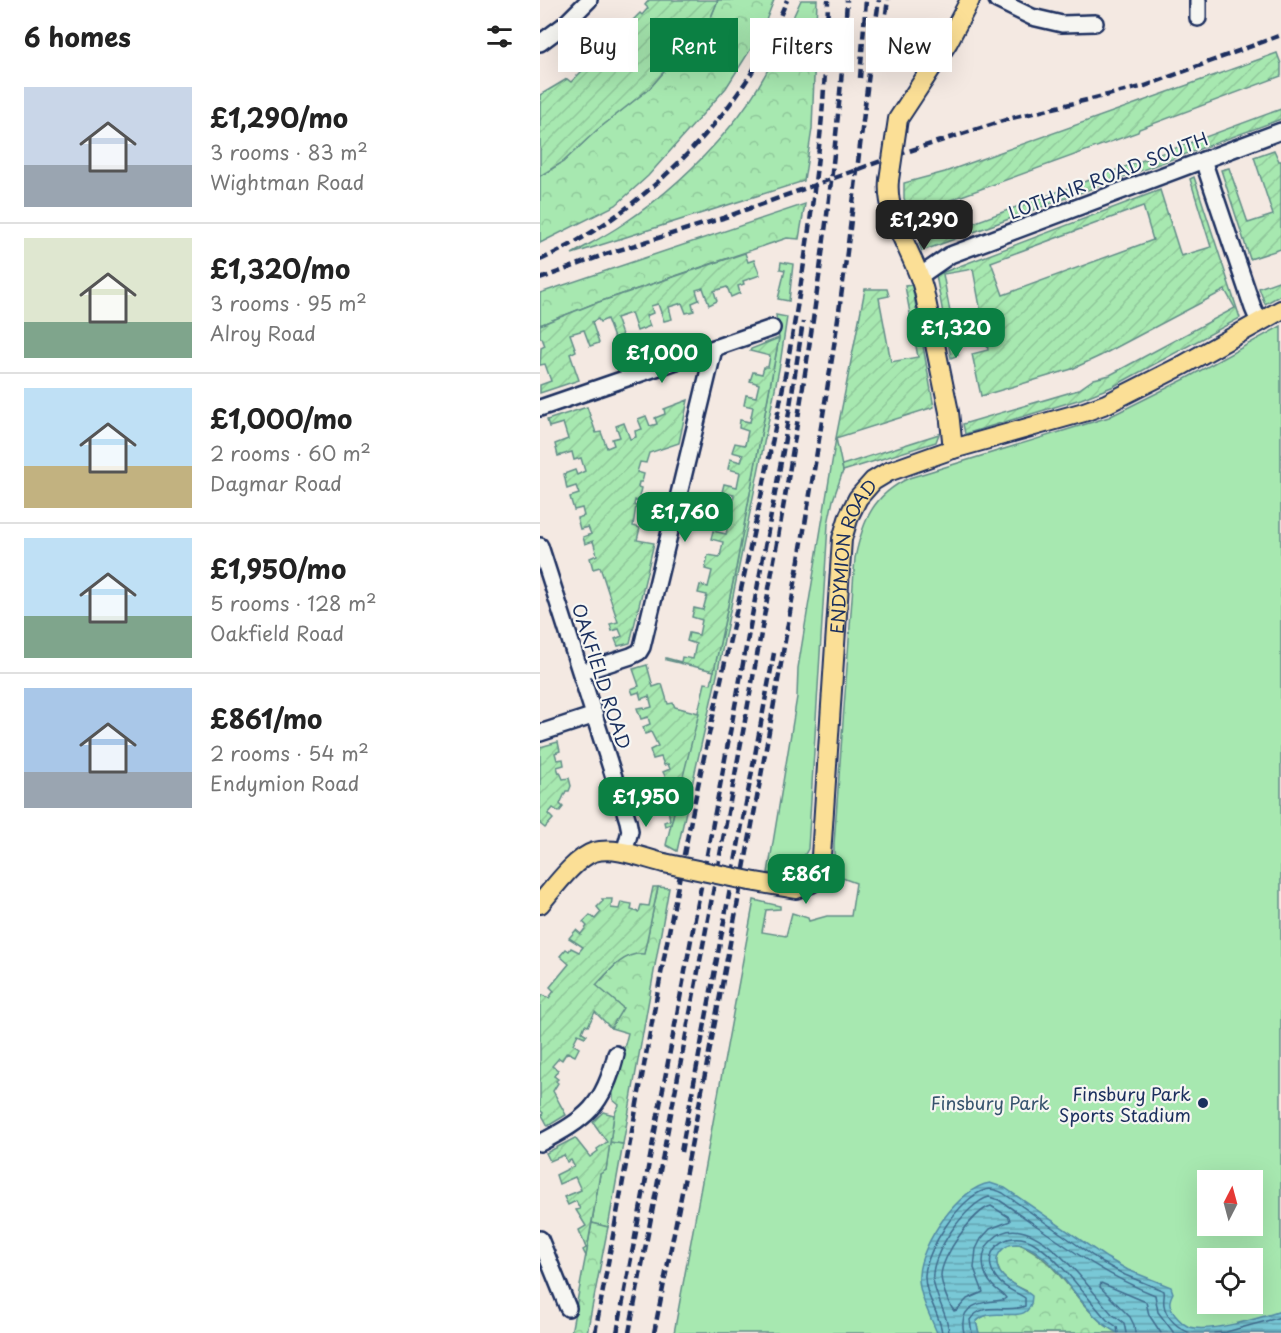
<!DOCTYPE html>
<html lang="en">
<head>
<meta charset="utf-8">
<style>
	:root { --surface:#fff; --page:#f2f2f2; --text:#222; --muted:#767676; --line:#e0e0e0; --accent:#0b8043 }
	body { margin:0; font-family:"Playpen Sans",sans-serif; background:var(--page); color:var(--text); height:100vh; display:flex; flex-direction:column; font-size:22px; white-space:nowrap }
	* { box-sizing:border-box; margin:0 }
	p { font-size:20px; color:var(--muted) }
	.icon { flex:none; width:33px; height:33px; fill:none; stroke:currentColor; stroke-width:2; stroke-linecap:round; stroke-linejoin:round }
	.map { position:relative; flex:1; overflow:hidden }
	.drawer { display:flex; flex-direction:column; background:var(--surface); width:540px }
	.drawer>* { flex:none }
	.top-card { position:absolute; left:18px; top:18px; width:570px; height:54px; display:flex; gap:12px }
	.needle { width:39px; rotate:6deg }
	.fabs { position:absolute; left:657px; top:1170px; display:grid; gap:12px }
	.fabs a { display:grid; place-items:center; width:66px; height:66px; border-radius:0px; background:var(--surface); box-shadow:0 6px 24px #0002; font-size:30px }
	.price { position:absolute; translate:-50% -51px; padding:0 14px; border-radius:12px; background:var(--accent); color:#fff; font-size:20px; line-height:39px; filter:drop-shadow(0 2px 3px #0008) }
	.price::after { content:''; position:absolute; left:50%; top:36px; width:18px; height:14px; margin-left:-9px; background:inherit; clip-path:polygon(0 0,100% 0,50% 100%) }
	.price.selected { background:#222; color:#fff }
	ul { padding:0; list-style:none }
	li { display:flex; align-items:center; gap:18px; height:150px; padding:0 24px }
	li+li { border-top:2px solid var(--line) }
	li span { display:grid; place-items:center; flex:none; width:168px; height:120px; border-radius:0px; color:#555 }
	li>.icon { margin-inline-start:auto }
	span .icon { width:72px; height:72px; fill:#fffc; stroke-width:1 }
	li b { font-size:26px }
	h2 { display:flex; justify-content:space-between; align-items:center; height:72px; padding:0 24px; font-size:26px }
	.pill { padding:0 21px; border-radius:0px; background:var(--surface); box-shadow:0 6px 24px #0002; font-size:21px; line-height:54px }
	.pill.selected { background:var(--accent); color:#fff }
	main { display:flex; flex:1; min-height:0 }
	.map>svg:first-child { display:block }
	.green { fill:#a7e8b0; stroke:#618c87; stroke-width:1.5; fill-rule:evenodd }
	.forest { fill:url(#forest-crowns); stroke:#618c87; stroke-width:1.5 }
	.garden { fill:url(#garden-furrows); stroke:#618c87; stroke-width:1.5; fill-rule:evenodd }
	.water { fill:url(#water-rules); stroke:#538ba6; stroke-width:1.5 }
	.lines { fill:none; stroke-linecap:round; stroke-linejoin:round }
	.shore { stroke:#416c8e; stroke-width:1.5 }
	.minor-casing { stroke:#1b2f5e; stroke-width:20 }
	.major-casing { stroke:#1b2f5e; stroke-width:22 }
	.minor { stroke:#f6f6f2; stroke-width:15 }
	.major { stroke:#fbdf96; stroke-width:18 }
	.rail { stroke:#1b2f5e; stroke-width:4.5; stroke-dasharray:9 4.5; stroke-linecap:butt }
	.major-bridge-casing { stroke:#1b2f5e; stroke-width:22; stroke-linecap:butt }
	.major-bridge { stroke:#fbdf96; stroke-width:18 }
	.poi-dot { fill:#1b2f5e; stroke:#f6f6f2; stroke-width:2 }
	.labels { text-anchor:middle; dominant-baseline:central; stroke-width:4.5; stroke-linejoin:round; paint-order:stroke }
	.street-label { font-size:18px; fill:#1b2f5e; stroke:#f6f6f2 }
	.poi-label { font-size:18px; fill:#1b2f5e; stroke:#f6f6f2; text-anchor:end }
	.park-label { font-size:18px; fill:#37546e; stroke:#f6f6f2 }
</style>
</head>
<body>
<main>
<section class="drawer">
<h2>6 homes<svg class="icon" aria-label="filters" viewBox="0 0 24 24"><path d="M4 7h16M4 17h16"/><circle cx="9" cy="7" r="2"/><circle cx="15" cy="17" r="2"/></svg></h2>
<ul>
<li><span style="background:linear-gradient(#c9d6e8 65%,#9aa5b1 0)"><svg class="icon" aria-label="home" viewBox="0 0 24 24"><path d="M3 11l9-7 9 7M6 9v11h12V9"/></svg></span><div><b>£1,290/mo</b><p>3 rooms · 83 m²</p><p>Wightman Road</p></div></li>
<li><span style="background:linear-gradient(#dfe7d0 70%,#7fa58c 0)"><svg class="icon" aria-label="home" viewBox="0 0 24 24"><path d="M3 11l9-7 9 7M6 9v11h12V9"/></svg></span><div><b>£1,320/mo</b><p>3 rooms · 95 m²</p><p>Alroy Road</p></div></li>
<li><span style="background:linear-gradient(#bfe0f5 65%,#c2b280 0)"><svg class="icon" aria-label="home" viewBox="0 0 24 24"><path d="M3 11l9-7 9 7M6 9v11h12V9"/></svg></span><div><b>£1,000/mo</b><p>2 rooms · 60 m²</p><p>Dagmar Road</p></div></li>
<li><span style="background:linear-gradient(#bfe0f5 65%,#7fa58c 0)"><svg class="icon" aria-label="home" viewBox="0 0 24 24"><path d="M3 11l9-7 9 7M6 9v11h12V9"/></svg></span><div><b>£1,950/mo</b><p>5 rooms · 128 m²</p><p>Oakfield Road</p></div></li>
<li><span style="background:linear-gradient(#a9c7e8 70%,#9aa5b1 0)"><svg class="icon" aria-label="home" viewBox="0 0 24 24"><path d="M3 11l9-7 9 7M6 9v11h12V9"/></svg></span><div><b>£861/mo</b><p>2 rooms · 54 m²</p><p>Endymion Road</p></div></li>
</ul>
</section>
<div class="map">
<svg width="741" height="1333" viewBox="0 0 741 1333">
	<defs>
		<pattern id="forest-crowns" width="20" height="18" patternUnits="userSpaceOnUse" patternTransform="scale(1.5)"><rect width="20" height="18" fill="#a7e8b0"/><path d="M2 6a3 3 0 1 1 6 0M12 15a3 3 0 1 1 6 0" fill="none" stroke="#8fc79a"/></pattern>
		<pattern id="garden-furrows" width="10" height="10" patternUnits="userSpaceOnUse" patternTransform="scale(1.5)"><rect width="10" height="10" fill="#a7e8b0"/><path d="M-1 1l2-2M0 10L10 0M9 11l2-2" fill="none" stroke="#8fc79a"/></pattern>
		<pattern id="water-rules" width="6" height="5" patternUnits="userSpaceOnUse" patternTransform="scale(1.5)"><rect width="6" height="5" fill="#79c8d6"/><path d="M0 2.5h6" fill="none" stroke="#62a3b1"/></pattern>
	</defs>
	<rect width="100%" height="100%" fill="#f4e9e2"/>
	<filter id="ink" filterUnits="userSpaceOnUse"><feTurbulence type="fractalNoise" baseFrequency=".0167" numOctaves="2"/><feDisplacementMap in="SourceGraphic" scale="12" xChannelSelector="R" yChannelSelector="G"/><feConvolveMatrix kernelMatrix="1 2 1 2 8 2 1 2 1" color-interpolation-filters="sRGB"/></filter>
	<g filter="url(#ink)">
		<g class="green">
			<path d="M241,262L253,264L249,301L238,299L245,270L240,269Z"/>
			<path d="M236,315L247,317L240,364L177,675L137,851L126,845L165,683L171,684L196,568L239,338Z"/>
			<path d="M741,326V1333H134L214,900L240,906V909L226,910L222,932L246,936L252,913L268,918L269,921L287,916H311L316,883L294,875V844L315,558C323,520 333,495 369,478L569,417L645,379ZM668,1180H712V1226H668ZM668,1258H712V1304H668Z"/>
			<path d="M296,438L303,471L293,500L288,524L268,849C260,865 247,875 228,873L257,697L258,668Z"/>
			<path d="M70,1142L83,1144L68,1227L52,1223L60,1174L66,1170Z"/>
		</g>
		<g class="forest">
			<path d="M178,0H234L221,33L186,88L108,176L76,205L0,243V176L23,162L57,130L110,88L171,17Z"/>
			<path d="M261,0H277L272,129L264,181L32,254C49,244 67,235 83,224C122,198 159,164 189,128C221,91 241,44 261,0Z"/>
			<path d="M265,204L259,239L247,238L53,304L0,325V293Z"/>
			<path d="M118,887L129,888L83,1144L70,1142L74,1115L79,1105L73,1100V1090L88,1033L71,1028L82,1008L56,986C68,972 84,951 104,953Z"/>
			<path d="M52,1223L68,1227L47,1333H31Z"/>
			<path d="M479,1244C522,1260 538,1314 578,1333H439L436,1322C446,1311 465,1313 478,1314L487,1291C480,1288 472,1285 466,1279C457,1272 451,1253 465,1246C468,1244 475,1244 479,1244Z"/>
		</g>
		<g class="garden">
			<path d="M109,0H178L171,17L110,88L57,130L23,162L0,176V95L27,79L31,82L42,71L39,68L51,56L54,59L86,22L89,24L100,13L102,15L108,8L105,5Z"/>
			<path d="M737,53L741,64V76L599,129L598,132L369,215L364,198V183L405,172Z"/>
			<path d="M741,109V119L382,251L379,243Z"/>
			<path d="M734,150L739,161H741V249L710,259L681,170L689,168L708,223L733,215L714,157Z"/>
			<path d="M654,177L700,318L574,386L541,399L425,434L423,424L538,390L554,379L570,375L695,308L685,290L560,356L532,369L441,396L432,354L448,350L433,269L403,274L418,355L411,358L396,275L620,190L641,256L671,247L650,179ZM603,206L613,240L463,295L451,262Z"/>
			<path d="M205,253L208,262L214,260L220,275L203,281L204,284L198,286L200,293L191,297L187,287L174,291L177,301L169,305L163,288L156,290L159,300L152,303L154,311L146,313L142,303L129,307L132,319L124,321L118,304L111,306L113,313L106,316L110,326L97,331L91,313L76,318L82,335L74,338L67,319L60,322L58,319L52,322L59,343L50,346L44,330L30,334L36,351L30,354L39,380L0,393V385L11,381L5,364L0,365L1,348L5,346L2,338H0V325L53,304Z"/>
			<path d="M741,280V295L725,304L719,288Z"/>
			<path d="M372,285L394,407L296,438L325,289H347L349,296L339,298L351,362L378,357L365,286Z"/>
			<path d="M239,338L196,568L174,671L126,660V658L141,662L142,657L153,659L156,644L147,641L149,633L159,635L162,620L152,617L154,608L163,610L167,595L158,593L160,585L168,587L172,571L165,569L168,555L180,557L183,542L171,539L173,531L186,534L189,520L177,516L179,507L191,510L194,495L182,492L184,484L197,487L200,472L188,469L190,459L201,462L203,455L192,452L195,443L205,445L208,431L199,428L200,420L210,422L213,407L204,405L206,395L216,397L219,384L210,381L213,372L222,374L224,367H228L230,356L210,351L211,349Z"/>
			<path d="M148,400L139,443L109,453L106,463L100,462L97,472L104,474L102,482H99L98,487L101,488L98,501L95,500L94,505L96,506L93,526L100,528L97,540L114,543L90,643L78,646L75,639L82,636L79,629L72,631L70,624L78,622L60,567L53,569L50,558L57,555L53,541L45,544L43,537L51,534L48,527L40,529L37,518L44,516L42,508L34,510L30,497L39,494L36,486L27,489L24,474L35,470L37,475L45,471L41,458L34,460L32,452L18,456L15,444L28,439L23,423L9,427L7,420L47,407L56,433L61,432L67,448L74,445L72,439L80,437L76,426L84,423L90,439L96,437L95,431L102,429L98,419L106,416L110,426L117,424L115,418L125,414L124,409Z"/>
			<path d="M399,434L396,442L303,471L302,465Z"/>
			<path d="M107,665L113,687L122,684L128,704L133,703L135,707L159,713L131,824L125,826L124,822L130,820L128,809L131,808L123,790L131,787L128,778H126L123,772L130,769L128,764L124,765L121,757L113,759L110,750L118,746L111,732L105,734L103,727L110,724L108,717L101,719L97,708L104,707L105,709L112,707L109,696L101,699L99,692L93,694L91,689L99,686L93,669Z"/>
			<path d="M18,742L20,751L15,753L17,760L23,759L24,765L17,767L19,773L20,772L23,779L29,778L31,786L29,791H26L20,804L23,807L19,812L13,808L8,814L13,819L5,828L0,824V747Z"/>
			<path d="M113,887H118L104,954C85,951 68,972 56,985L83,1008L71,1028L55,1012L48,1026L45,1025L42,1032L47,1035L45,1037L38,1034L33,1044L39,1048L35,1056L27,1052L22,1060L19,1058L12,1066L18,1070L14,1076L18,1079L16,1081L18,1083L13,1091L26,1115L8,1126L2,1115L3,1113L0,1110V998L3,995L9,998L14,991L10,987L29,964L20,956L26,949L29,951L31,948L39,952L43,947L29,938L36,930L41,934L47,926L43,922L50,915L55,919L61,912L57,907L63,901L62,899H72L71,908L79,909L81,902L92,904L91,910L99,912L101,905L109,906Z"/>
			<path d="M63,1112L74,1115L66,1170L60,1174L46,1256L43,1250L46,1248L39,1230L46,1226L36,1210L40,1209L36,1201L28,1205L24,1197L41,1190L35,1177L19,1184L16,1175L34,1166L31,1160L27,1162L24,1155L10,1161L6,1153L35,1138L50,1157L58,1151L57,1149L67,1142L53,1122Z"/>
		</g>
		<path class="water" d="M450,1183L465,1188L567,1258L588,1270L631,1287L633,1293C628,1302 629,1307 635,1315C639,1320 643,1324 649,1327C670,1333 720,1318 741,1311V1333H578C541,1316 520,1257 483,1245C466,1240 451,1255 459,1271C466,1284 482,1287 492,1296C491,1331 453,1302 436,1322L439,1333H397C390,1315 378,1294 379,1275C380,1245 419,1187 450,1183Z"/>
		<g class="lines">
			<g class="shore">
				<path d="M451,1206L469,1217L470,1221L450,1229L441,1239L436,1249L434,1268L443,1292L427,1299L417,1310L414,1311C408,1303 402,1287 401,1276C401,1257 433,1211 451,1206Z"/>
				<path d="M402,1333C400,1313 384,1295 385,1275C386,1250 420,1197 445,1190C451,1188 457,1190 463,1193L563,1263L585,1275L624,1291C625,1295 623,1299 624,1305C626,1318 638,1328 650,1333"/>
				<path d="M409,1333C408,1314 395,1298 393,1279C390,1255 426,1203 449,1197L459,1200C512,1235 555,1272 615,1295L618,1312L634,1333"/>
				<path d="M424,1333C417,1304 442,1302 463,1300L466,1298C463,1293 457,1291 453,1286C441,1273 439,1252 452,1240C490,1201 550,1290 572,1314L584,1323L586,1333"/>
				<path d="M432,1333L430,1320C443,1300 468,1314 485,1306V1298C476,1292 465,1289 458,1280C436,1254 466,1226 494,1243C520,1259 546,1297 567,1320L577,1327L578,1333"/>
				<path d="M595,1333L594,1325L590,1317L560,1287L561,1283L606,1302L609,1315L621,1333"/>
				<path d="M674,1333L686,1332L741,1317"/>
			</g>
			<g class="minor-casing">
				<g id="minor">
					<path d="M457,0L492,17L522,24L555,23"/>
					<path d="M658,0V18"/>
					<path d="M0,43L23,26L49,0"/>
					<path d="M663,160L713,308L719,322"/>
					<path d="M380,276L410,255L741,131"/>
					<path d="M0,408L232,328"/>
					<path d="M0,546L88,821L90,831L84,853"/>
					<path d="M42,672L91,656L99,652L102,647L174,349"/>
					<path d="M0,733L55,715"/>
					<path d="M0,1143C46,1119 64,1106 76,1054"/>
					<path d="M0,1239L28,1308"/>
				</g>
			</g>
			<g class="major-casing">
				<g id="major">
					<path d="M385,78L408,42L430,0"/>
					<path d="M349,180C345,219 375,254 384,291L409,412L413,449"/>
					<path id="s1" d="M210,881L256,889L272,883L278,871L281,856L302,539L309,516L318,498L333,481L348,472L413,449L544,412L566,404L643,365L741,310"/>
					<path d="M0,904C13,889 35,858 54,852C76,846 103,858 124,863"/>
				</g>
			</g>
			<use href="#minor" class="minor"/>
			<use href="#major" class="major"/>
			<g class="rail">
				<path d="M338,67L348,0"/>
				<path d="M320,78L326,0"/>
				<path d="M0,260C84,223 172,142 218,62C229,42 238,21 247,0"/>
				<path d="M0,279L66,254L183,218L369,151L472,118L605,86L741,35"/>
				<path d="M141,1152L234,653"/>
				<path d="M55,1333C90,1146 122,958 161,771C208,554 262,337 282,116C285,77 287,39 288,0"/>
				<path d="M77,1333L243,451L263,322"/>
				<path d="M89,1333C133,1102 178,870 220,639C258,427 294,215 307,0"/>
				<path d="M114,1333C178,1013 239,693 290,371C310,247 321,123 339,0"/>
			</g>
			<g class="major-bridge-casing">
				<g id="major-bridge">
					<path d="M349,180L358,119L385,78"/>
					<path d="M124,863L210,881"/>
				</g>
			</g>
			<use href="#major-bridge" class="major-bridge"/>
		</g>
	</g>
	<circle class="poi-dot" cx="663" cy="1103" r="6"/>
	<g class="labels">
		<g class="street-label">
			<text transform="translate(568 175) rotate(-21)">LOTHAIR ROAD SOUTH</text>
			<text stroke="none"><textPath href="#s1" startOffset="396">ENDYMION ROAD</textPath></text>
			<text transform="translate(62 676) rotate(72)">OAKFIELD ROAD</text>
		</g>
		<g class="poi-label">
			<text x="651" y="1093">Finsbury Park<tspan x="651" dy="21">Sports Stadium</tspan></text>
		</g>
		<g class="park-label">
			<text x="450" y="1102">Finsbury Park</text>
		</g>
	</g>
</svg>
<div class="fabs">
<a><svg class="needle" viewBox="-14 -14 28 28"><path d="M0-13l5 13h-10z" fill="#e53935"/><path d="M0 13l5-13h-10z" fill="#767676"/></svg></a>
<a><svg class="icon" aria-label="locate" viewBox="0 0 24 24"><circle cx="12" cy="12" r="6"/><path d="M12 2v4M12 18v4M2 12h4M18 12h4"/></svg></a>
</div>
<b class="price selected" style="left:384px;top:251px">£1,290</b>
<b class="price" style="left:416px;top:359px">£1,320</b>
<b class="price" style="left:122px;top:384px">£1,000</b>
<b class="price" style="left:145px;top:543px">£1,760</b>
<b class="price" style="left:106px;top:828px">£1,950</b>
<b class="price" style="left:266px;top:905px">£861</b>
<div class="top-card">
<a class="pill">Buy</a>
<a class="pill selected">Rent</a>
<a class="pill">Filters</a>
<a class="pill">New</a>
</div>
</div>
</main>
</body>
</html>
